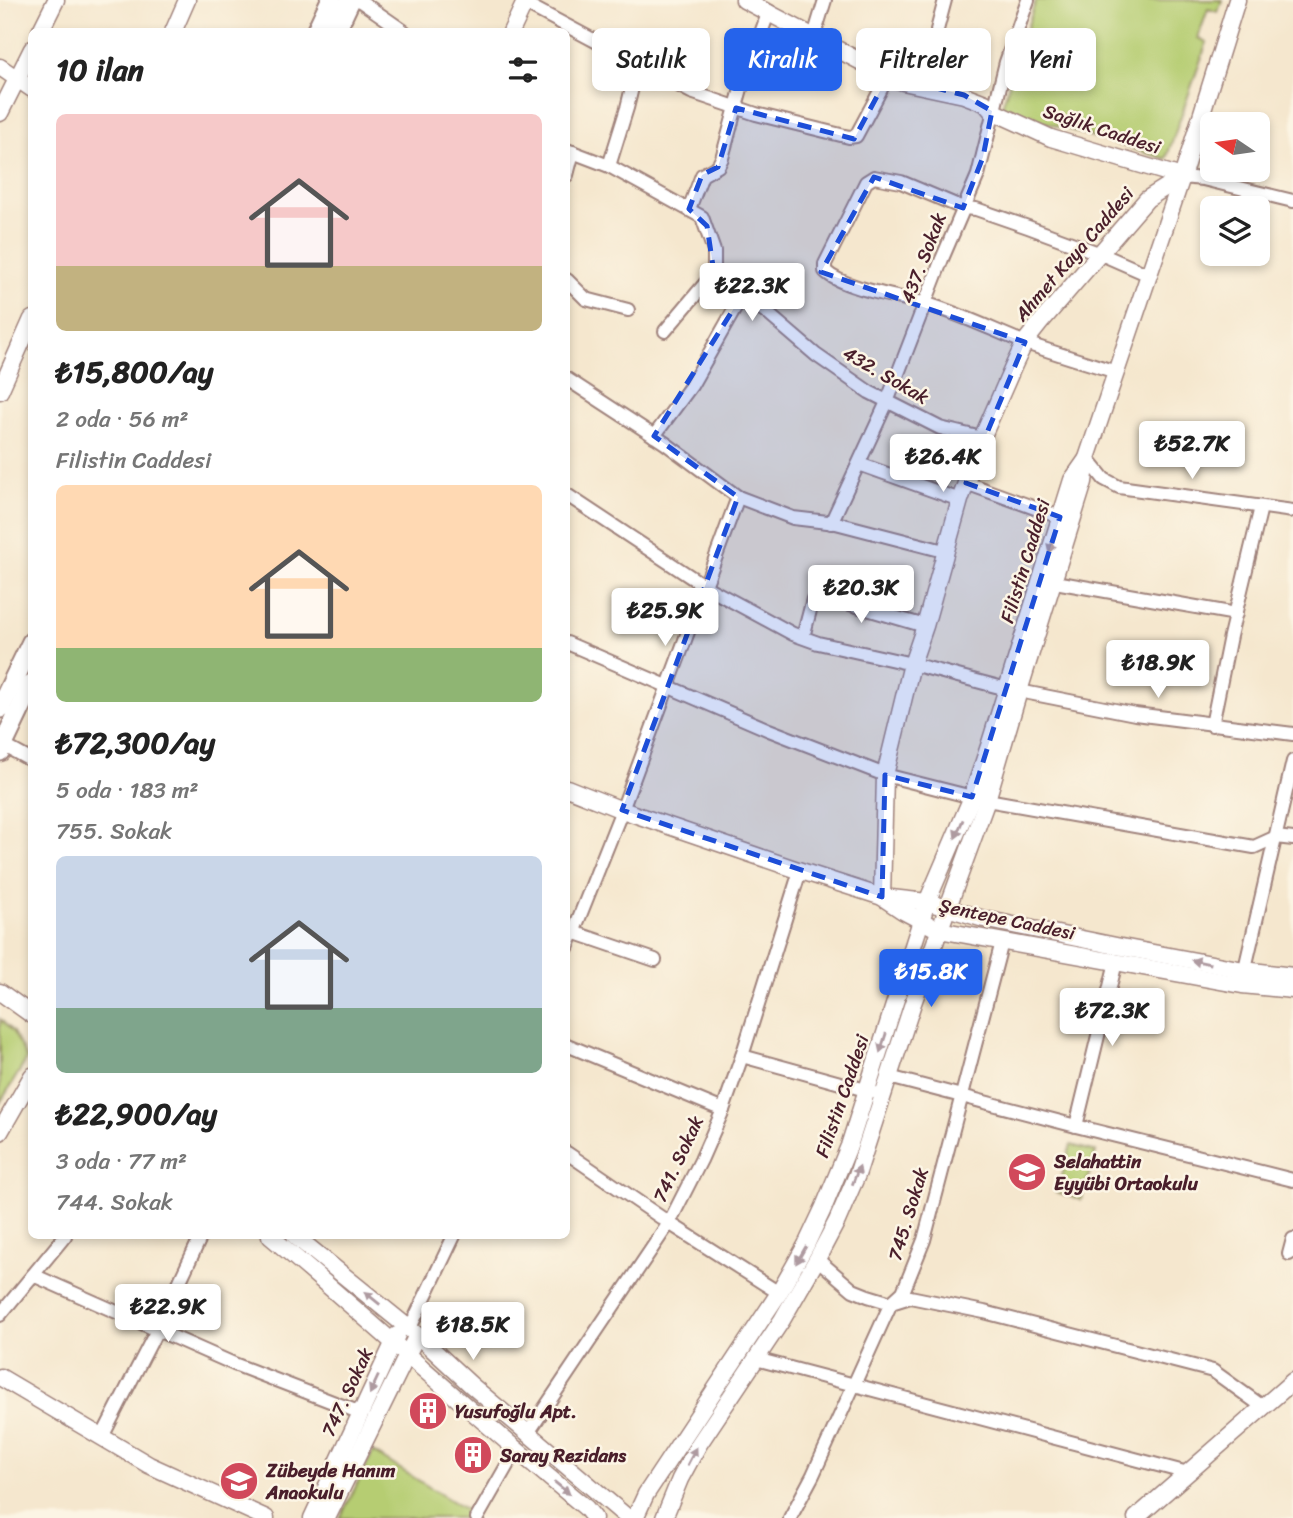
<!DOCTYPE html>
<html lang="tr">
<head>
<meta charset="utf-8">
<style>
	:root { --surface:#fff; --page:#f2f2f2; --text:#222; --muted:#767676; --accent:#2563eb }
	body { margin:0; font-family:Sriracha,sans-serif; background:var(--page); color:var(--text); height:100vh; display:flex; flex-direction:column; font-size:26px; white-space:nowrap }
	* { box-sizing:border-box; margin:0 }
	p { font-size:23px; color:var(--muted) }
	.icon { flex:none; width:38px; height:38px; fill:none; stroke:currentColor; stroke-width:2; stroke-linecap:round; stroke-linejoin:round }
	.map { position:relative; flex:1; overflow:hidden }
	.side { position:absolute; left:28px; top:28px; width:542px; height:1211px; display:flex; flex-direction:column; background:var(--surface); border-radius:10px; box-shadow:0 4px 10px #0003 }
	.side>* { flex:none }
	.top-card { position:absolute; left:592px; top:28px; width:595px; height:63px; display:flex; gap:14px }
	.needle { width:46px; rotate:283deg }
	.controls { position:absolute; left:1200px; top:112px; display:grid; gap:14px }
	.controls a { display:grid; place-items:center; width:70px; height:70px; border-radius:10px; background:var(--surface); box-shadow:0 4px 10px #0003; font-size:35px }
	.price { position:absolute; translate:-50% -60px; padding:0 16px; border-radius:7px; background:#fff; color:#222; font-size:23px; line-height:46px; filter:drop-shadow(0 2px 4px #0008) }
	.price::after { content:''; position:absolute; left:50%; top:42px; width:21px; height:16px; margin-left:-10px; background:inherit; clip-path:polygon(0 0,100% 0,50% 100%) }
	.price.selected { background:var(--accent); color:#fff }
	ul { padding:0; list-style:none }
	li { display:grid; align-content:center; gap:14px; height:371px; padding:0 28px }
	li span { display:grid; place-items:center; height:217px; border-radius:10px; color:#555 }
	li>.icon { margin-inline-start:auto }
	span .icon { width:126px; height:126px; fill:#fffc; stroke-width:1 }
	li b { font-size:30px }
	h2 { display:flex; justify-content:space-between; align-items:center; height:84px; padding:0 28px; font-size:30px }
	.chip { padding:0 24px; border-radius:10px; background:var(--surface); box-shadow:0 4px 10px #0003; font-size:24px; line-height:63px }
	.chip.selected { background:var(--accent); color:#fff }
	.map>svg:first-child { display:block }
	.green { fill:#b6cd72; stroke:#80764e; stroke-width:2 }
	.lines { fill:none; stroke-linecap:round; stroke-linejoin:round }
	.minor-casing { stroke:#a0837c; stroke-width:16 }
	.tertiary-casing { stroke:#a0837c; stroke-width:19 }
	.primary-casing { stroke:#a0837c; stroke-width:23 }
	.minor { stroke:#fff; stroke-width:12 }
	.tertiary { stroke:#fff; stroke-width:16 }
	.primary { stroke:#fff; stroke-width:19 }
	.oneway { fill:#ae9aa0 }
	.marked { fill:#1d4ed8; fill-opacity:0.2; stroke:#1d4ed8; stroke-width:5; stroke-dasharray:14 9; stroke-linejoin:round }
	.labels { text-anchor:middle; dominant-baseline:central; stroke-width:5; stroke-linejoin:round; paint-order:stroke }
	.street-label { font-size:19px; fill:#4a1f2b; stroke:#fcf5e5 }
	.poi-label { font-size:19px; font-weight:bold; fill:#4a1f2b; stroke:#fcf5e5; text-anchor:start }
</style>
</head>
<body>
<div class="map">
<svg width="1293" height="1518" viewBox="0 0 1293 1518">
	<rect width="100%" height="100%" fill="#fcf5e5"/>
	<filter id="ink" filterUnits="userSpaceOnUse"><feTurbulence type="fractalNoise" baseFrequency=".0143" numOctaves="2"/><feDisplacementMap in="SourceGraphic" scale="14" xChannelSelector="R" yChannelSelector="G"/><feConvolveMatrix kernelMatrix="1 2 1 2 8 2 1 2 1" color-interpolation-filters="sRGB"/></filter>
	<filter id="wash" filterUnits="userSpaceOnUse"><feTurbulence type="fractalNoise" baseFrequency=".00686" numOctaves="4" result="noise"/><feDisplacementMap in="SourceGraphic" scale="28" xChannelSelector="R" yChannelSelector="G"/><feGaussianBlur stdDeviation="1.57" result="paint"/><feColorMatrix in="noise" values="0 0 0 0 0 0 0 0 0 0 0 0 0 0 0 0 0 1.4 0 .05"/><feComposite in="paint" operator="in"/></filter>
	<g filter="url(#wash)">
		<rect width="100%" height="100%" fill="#f5e7ce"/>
		<g class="green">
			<path d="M1036,0H1222L1218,12L1208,9L1198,38L1207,42L1166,159L1001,109Z"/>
			<path d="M0,1019L13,1032L27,1059L0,1103Z"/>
			<path d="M1071,1145L1096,1152L1081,1200L1056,1192Z"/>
			<path d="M373,1452L469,1512L465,1518H340Z"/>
		</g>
	</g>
	<g filter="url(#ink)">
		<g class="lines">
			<g class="minor-casing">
				<g id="minor">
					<path d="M359,0L405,32"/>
					<path d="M524,3L691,92L756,114L849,137L856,136L888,76"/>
					<path d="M937,30L945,0"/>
					<path d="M814,36L825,0"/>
					<path d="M567,150L609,166L702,217L714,251V273L734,290L766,312L816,355L869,392L940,428L982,438"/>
					<path d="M609,166L627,108L638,63"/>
					<path d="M567,175L573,152"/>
					<path d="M1182,177L1203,179L1293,201"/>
					<path d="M689,209L702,175L718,166L722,158L742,85L769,11"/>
					<path d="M567,280L586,299L628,310"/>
					<path d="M665,331L714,273"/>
					<path d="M1116,372C1085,362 1054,353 1023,342C991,329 960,314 927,304C902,297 843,289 825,271V264L866,182L874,177L901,182L963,208L976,209L1028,227L1101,254L1149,275"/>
					<path d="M567,379L665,443L738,497L793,518L836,523L944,551"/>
					<path d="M654,436L691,386L742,296"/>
					<path d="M1087,458L1104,479L1119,487L1293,511"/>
					<path d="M859,464L960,500"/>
					<path d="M966,483L1060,517"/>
					<path d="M567,495L706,587L793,634L818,643L912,664L1007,689"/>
					<path d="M831,523L887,402L942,259L978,175L1006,62L1028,0"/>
					<path d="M1055,582L1236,614"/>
					<path d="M803,637L813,599L816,598L830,602L840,601L925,626"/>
					<path d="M567,643L769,730L885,775L972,797"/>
					<path d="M1019,691L1135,714L1293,734"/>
					<path d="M1212,725L1230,636L1261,507"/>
					<path d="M3,745L32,761"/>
					<path d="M987,800L1254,847L1276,837L1293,839"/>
					<path d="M567,930L655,960"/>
					<path d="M567,948L622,810L738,497"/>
					<path d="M1243,977L1293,761"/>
					<path d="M567,1045L723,1110"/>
					<path d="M742,1056L873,1092"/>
					<path d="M889,1077L1076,1126L1293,1180"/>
					<path d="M1076,1126L1116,962"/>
					<path d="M567,1153L669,1223L779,1293"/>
					<path d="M1289,1254L1293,1239"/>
					<path d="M817,1259L853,1290L868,1296L891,1303L910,1297L984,1312L1213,1371L1263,1407"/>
					<path d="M33,1275L234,1364L361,1413"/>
					<path d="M0,1315L65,1236"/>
					<path d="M410,1328L454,1236"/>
					<path d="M756,1359L1188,1473"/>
					<path d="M528,1433L669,1223L701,1160L723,1110L742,1056L800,871"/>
					<path d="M102,1437L157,1330L201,1236"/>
					<path d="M477,1518L517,1448"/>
					<path d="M790,1518L813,1475L891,1303L903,1292L924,1240L1002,942"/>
				</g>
			</g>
			<g class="tertiary-casing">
				<g id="tertiary">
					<path d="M744,0L888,76L903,82L964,95L985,103L992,111L1051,138L1182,177"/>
					<path d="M40,32L56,0"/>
					<path d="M173,32L187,0"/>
					<path d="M511,32L526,0"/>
					<path d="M0,67L32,89"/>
					<path d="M0,113L32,49"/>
					<path d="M1182,177L1147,199L1040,323L1025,342L1014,365L982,438L960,500L925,626L912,664L885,775L882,897L927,902L984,919L1116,946L1244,970L1293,976"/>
					<path d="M0,391L32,319"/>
					<path d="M567,788L622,810L795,869L882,897L903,911L939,930L1242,985L1293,990"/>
					<path d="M0,992L32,1015"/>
					<path d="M0,1132L32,1076"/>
					<path d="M270,1236C376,1325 478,1420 586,1508L594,1518"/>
					<path d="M295,1236L417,1335L471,1385L628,1518"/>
					<path d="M0,1377L149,1465L266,1518"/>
					<path d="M312,1518L397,1335"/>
					<path d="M327,1518L417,1335"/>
					<path d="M635,1518L646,1494L779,1293L806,1245L823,1209L849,1146L927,902L972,797L990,743L1072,480L1086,460"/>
					<path d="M664,1518L680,1479L699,1444L782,1320L817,1259L837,1221L857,1175L913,1003L987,800L1019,691L1084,482L1087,458L1182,177L1237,0"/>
					<path d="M1136,1518L1293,1381"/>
				</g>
			</g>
			<g class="primary-casing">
				<g id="primary">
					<path d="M316,32L331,0"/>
					<path d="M335,32L350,0"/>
					<path d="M0,708L32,642"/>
					<path d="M0,751L32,684"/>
				</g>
			</g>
			<use href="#minor" class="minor"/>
			<use href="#tertiary" class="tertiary"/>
			<use href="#primary" class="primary"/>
		</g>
		<defs><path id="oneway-solid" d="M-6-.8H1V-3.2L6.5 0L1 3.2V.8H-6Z" transform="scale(1.75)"/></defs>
		<g class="oneway">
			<use href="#oneway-solid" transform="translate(1052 543) rotate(107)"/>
			<use href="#oneway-solid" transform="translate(959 829) rotate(113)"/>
			<use href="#oneway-solid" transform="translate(1201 962) rotate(-169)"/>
			<use href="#oneway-solid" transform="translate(883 1043) rotate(108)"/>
			<use href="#oneway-solid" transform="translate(856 1175) rotate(-69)"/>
			<use href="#oneway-solid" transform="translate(801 1255) rotate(120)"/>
			<use href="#oneway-solid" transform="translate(372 1298) rotate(-141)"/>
			<use href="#oneway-solid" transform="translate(374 1385) rotate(115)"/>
			<use href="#oneway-solid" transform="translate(692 1456) rotate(-62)"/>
			<use href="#oneway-solid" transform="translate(562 1488) rotate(39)"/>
		</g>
	</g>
	<path class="marked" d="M888,76L964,95L992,111L983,157L963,208L874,177L821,272L1025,342L966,483L1060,517L972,797L885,775L882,897L622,810L738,497L654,436L741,297L714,273L707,226L689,209L702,175L718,167L736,108L854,139Z"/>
	<defs>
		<g id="school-disc" transform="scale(2.0125)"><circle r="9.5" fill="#d1495b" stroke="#fcf5e5"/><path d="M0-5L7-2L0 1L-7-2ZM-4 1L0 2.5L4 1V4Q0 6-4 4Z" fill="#fff"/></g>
		<g id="building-disc" transform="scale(2.0125)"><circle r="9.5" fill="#d1495b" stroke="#fcf5e5"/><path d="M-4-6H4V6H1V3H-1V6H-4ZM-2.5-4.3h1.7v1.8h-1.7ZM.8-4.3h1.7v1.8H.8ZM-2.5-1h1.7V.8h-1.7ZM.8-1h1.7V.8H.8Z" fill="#fff"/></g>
	</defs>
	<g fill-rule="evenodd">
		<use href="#school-disc" x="1027" y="1172"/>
		<use href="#building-disc" x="428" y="1411"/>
		<use href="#building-disc" x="473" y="1455"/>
		<use href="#school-disc" x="239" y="1481"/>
	</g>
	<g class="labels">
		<g class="street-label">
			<text transform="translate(1102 129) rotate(18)">Sağlık Caddesi</text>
			<text transform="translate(1074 254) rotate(-49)">Ahmet Kaya Caddesi</text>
			<text transform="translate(923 258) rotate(-69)">437. Sokak</text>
			<text transform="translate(886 375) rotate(30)">432. Sokak</text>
			<text transform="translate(1025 561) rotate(-73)">Filistin Caddesi</text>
			<text transform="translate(1007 919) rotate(12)">Şentepe Caddesi</text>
			<text transform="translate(842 1096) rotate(-71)">Filistin Caddesi</text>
			<text transform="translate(678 1159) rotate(-65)">741. Sokak</text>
			<text transform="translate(908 1214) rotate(-73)">745. Sokak</text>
			<text transform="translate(347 1392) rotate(-65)">747. Sokak</text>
		</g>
		<g class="poi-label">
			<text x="1054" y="1161">Selahattin<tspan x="1054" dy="22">Eyyübi Ortaokulu</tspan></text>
			<text x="455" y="1411">Yusufoğlu Apt.</text>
			<text x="500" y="1455">Saray Rezidans</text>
			<text x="266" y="1470">Zübeyde Hanım<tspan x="266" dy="22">Anaokulu</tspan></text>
		</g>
	</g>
</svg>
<div class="controls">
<a><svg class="needle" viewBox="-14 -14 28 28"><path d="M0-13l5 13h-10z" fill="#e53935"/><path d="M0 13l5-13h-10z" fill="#767676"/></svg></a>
<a><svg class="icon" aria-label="layers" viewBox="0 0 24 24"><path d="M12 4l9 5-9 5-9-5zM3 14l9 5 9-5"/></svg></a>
</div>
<b class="price" style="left:752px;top:323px">₺22.3K</b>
<b class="price" style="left:1192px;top:481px">₺52.7K</b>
<b class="price" style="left:943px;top:494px">₺26.4K</b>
<b class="price" style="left:861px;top:625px">₺20.3K</b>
<b class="price" style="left:665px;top:648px">₺25.9K</b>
<b class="price" style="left:1158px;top:700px">₺18.9K</b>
<b class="price selected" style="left:931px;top:1009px">₺15.8K</b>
<b class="price" style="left:1112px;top:1048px">₺72.3K</b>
<b class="price" style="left:168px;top:1344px">₺22.9K</b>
<b class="price" style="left:473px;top:1362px">₺18.5K</b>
<div class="top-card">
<a class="chip">Satılık</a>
<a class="chip selected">Kiralık</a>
<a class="chip">Filtreler</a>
<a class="chip">Yeni</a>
</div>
<section class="side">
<h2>10 ilan<svg class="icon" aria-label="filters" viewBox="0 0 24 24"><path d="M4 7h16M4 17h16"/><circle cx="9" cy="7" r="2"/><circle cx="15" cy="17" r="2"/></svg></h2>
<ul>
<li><span style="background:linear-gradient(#f6c9c9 70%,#c2b280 0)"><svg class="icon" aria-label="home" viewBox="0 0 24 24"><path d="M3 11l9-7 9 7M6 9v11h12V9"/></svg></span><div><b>₺15,800/ay</b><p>2 oda · 56 m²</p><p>Filistin Caddesi</p></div></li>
<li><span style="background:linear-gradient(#ffd9b3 75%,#8fb573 0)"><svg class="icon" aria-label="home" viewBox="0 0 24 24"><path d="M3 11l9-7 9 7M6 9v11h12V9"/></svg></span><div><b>₺72,300/ay</b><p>5 oda · 183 m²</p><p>755. Sokak</p></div></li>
<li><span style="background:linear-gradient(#c9d6e8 70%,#7fa58c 0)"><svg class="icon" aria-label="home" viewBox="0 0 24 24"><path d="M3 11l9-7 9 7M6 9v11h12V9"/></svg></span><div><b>₺22,900/ay</b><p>3 oda · 77 m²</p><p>744. Sokak</p></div></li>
</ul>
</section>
</div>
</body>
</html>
